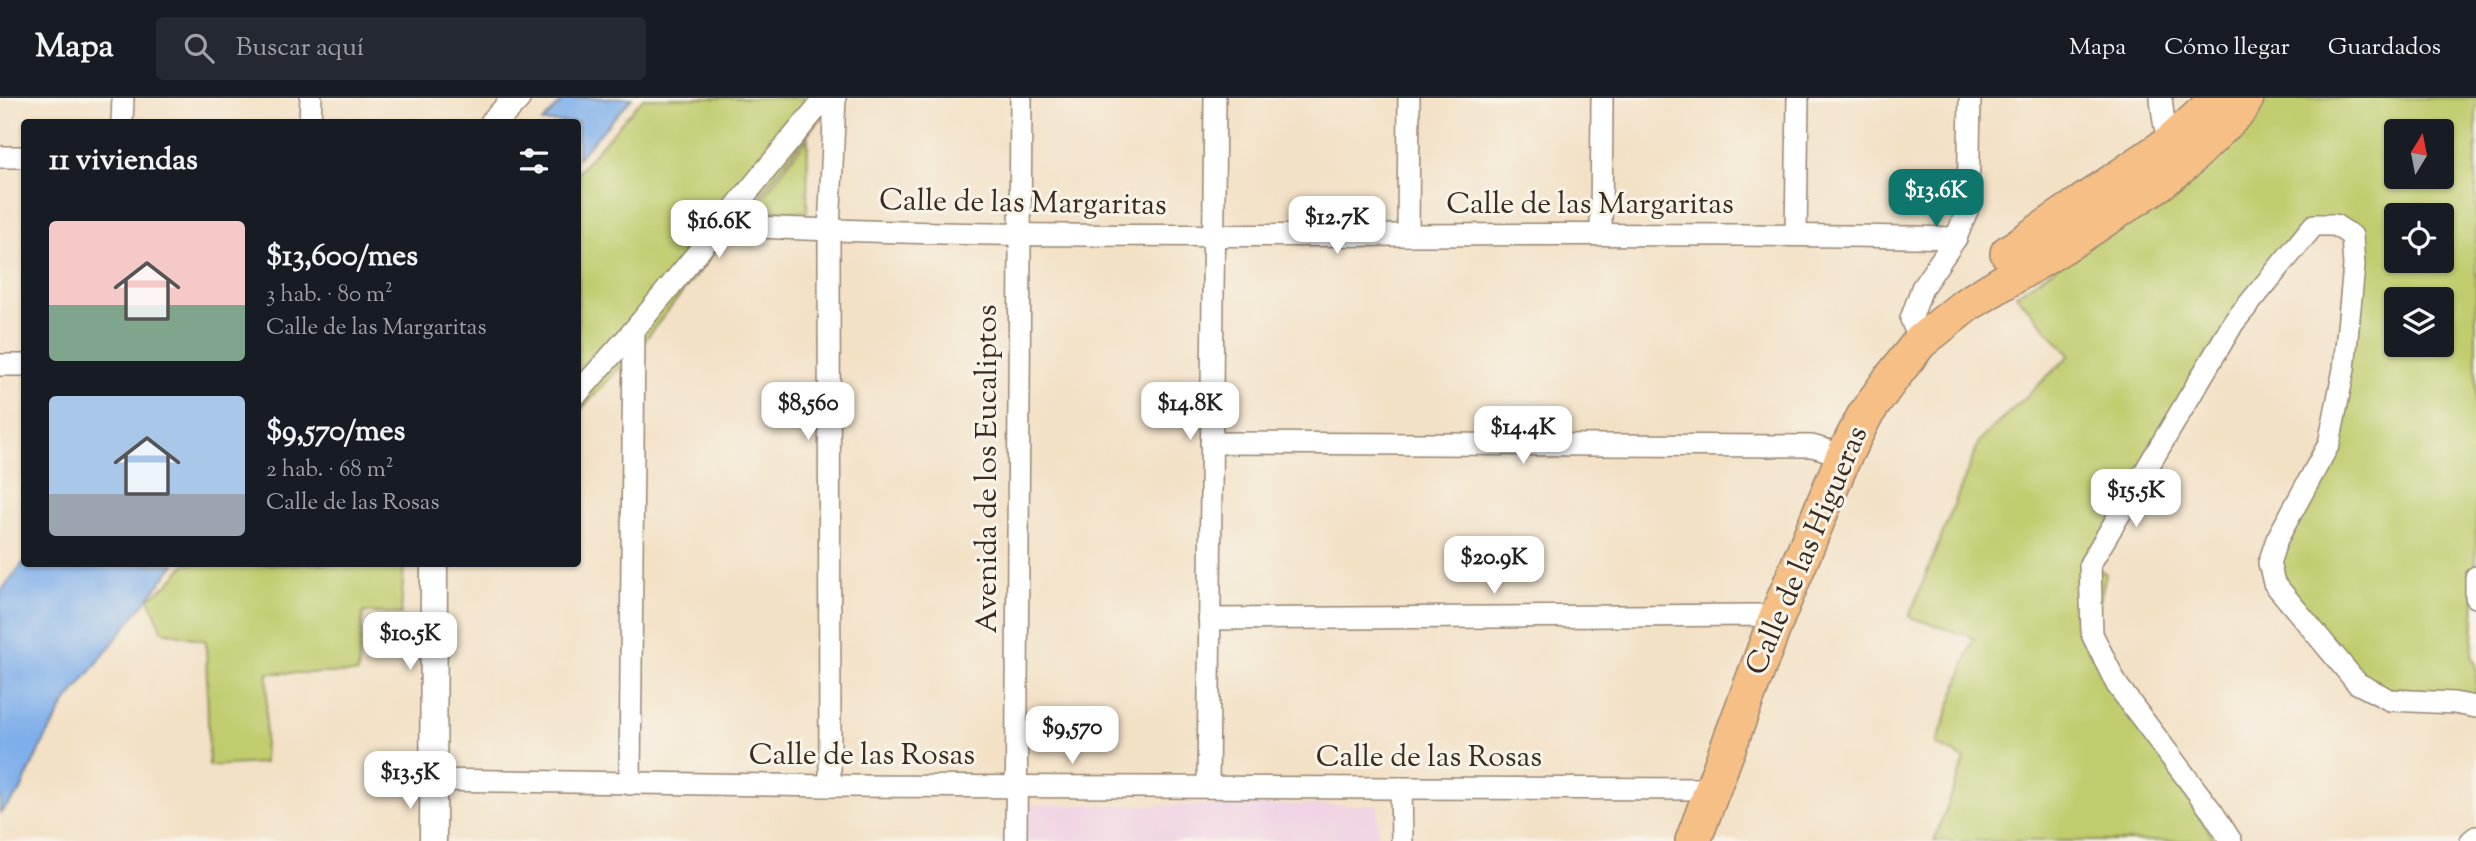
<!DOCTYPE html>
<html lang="es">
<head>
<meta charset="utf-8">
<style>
	:root { --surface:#171b24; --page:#242831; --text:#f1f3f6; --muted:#9ea1a6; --line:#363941; --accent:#0f766e }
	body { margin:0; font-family:"Sorts Mill Goudy",serif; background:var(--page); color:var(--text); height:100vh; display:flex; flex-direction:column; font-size:26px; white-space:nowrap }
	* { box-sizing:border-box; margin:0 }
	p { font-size:23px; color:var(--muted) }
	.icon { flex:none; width:38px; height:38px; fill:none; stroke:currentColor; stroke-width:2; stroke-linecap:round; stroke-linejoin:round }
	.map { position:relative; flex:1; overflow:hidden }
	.panel { position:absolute; left:21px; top:21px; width:560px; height:448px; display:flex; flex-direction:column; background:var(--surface); border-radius:7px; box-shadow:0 2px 5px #0004 }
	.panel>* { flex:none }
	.needle { width:46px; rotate:10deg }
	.tools { position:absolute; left:2384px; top:21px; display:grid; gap:14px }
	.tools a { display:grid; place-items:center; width:70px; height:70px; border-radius:7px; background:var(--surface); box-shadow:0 2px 5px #0004; font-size:35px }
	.price { position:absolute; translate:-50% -60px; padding:0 16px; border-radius:14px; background:#fff; color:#222; font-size:23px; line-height:46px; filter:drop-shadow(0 2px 4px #0008) }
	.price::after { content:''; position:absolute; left:50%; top:42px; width:21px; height:16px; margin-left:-10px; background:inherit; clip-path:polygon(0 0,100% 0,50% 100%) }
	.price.current { background:var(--accent); color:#fff }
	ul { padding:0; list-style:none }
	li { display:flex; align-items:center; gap:21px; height:175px; padding:0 28px }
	li span { display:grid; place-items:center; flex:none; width:196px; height:140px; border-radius:7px; color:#555 }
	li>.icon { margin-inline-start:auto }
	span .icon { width:84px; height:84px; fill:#fffc; stroke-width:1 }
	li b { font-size:30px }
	h2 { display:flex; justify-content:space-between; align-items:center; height:84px; padding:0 28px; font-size:30px }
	header { display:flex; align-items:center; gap:42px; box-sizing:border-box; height:98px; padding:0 35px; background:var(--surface); border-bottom:2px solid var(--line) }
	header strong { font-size:33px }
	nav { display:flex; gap:38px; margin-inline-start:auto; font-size:24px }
	.search { width:490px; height:63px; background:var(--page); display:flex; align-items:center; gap:18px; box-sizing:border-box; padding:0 24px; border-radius:7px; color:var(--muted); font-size:26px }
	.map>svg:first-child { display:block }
	.built { fill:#f0d0e4 }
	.green { fill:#c0cc6d; stroke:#7e7b46; stroke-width:2; fill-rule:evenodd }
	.water { fill:#7fafea; stroke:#5d6c84; stroke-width:2 }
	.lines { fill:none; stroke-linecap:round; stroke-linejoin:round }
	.minor-casing { stroke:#978672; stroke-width:24 }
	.tertiary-casing { stroke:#978672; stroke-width:29 }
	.primary-casing { stroke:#978672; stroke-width:38 }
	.minor { stroke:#fff; stroke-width:21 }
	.tertiary { stroke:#fff; stroke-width:26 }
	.primary { stroke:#f5bf86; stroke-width:35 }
	.labels { text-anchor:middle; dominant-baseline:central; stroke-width:6; stroke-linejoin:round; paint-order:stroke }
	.street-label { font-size:30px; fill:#3b2a1e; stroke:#f7f3e8 }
</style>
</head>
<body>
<header>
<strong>Mapa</strong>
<div class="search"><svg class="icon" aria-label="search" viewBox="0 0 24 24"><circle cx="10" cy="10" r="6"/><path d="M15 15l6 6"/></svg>Buscar aquí</div>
<nav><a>Mapa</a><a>Cómo llegar</a><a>Guardados</a></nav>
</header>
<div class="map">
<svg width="2476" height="743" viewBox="0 0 2476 743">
	<rect width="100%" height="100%" fill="#f7f3e8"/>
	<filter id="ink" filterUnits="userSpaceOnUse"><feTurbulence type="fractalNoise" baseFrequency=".0143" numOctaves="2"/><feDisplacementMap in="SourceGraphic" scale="14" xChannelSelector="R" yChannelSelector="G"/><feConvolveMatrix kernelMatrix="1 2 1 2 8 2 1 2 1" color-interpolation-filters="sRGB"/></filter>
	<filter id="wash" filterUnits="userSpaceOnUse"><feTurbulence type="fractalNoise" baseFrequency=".00686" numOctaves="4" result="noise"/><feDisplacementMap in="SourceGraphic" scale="28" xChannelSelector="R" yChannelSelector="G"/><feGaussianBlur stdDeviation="1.57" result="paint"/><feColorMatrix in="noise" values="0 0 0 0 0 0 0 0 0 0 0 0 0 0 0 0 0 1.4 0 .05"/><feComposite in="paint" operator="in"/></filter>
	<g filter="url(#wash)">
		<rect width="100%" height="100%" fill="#f3e1c6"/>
		<rect class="built" x="1026" y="707" width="352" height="36"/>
		<g class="green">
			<path d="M643,0H836L644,243L578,315V74Z"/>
			<path d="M2263,0H2476V479L2472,559L2476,566V609L2357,585L2269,465L2329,346L2352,139L2313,127L2234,224L2090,465L2106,476L2092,536L2117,587L2215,743H1934L1965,661L1936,647L1974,540L1909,519L1980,342L2070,257L2016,197L2243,37ZM2396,33H2441V79H2396ZM2396,117H2441V163H2396ZM2396,201H2441V247H2396Z"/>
			<path d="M808,40L807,114L752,112Z"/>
			<path d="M186,466H404L401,516L363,514L358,575H268L264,665L209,668L206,543L162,533L149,500L167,487Z"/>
		</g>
		<g class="water">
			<path d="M565,0H632L578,60V24H542Z"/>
			<path d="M24,464L175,466L65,606L40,650L20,694L0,715V494Z"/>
		</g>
	</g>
	<g filter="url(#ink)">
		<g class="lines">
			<g class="minor-casing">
				<g id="minor">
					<path d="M2161,0C2163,17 2164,37 2175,51"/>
					<path d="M122,24L123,0"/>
					<path d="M310,24L311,0"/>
					<path d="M0,59H24"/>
					<path d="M720,127C950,139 1180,138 1409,137C1592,136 1774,136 1956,140"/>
					<path d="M1601,136L1602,0"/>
					<path d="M1408,137L1409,0"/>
					<path d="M1796,137L1798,0"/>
					<path d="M1920,244L1911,221L1922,190L1956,140L1968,110L1970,0"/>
					<path d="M0,267H24"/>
					<path d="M578,295L634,232L825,0"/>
					<path d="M1211,345L1812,348L1826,352L1843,360"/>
					<path d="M2476,479V499"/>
					<path d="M1209,521L1757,517L1777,519"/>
					<path d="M433,682L830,688L1711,691"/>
					<path d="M630,686L634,232"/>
					<path d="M830,688L829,133L835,0"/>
					<path d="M1208,689L1215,0"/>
					<path d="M1401,690L1402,743"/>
					<path d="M1016,743L1021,0"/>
					<path d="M2231,743L2213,715L2117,587L2092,536L2090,466L2234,224L2314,127H2335L2352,138L2354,168L2344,271L2329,346L2277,441L2269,465L2274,485L2357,585L2390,602L2454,605L2476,609"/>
					<path d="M2471,743L2476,739"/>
				</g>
			</g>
			<g class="tertiary-casing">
				<g id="tertiary">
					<path d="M494,24L517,0"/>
					<path d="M433,743L434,466"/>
				</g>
			</g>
			<g class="primary-casing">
				<g id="primary">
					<path d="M2008,155L2170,45L2205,13L2215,0"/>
					<path d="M1693,743L1777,519L1843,360L1865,317L1890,282L1920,244L1966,207L2076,140L2158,86L2185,65L2240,11L2246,0"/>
				</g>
			</g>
			<use href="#minor" class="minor"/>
			<use href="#tertiary" class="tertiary"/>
			<use href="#primary" class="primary"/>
		</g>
	</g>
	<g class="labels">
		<g class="street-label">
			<text transform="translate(1023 106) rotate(1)">Calle de las Margaritas</text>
			<text x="1590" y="107">Calle de las Margaritas</text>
			<text transform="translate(988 371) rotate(-90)">Avenida de los Eucaliptos</text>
			<text transform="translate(1808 453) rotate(-67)">Calle de las Higueras</text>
			<text x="862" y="658">Calle de las Rosas</text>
			<text x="1429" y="660">Calle de las Rosas</text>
		</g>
	</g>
</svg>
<div class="tools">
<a><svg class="needle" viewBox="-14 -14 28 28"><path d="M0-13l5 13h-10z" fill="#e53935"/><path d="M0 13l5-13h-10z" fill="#9ea1a6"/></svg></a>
<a><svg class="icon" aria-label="locate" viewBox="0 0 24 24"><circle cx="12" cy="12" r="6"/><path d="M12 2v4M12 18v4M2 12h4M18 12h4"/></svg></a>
<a><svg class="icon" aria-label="layers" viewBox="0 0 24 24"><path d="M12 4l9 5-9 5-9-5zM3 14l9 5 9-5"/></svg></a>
</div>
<b class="price current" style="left:1936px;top:131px">$13.6K</b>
<b class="price" style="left:1337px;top:158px">$12.7K</b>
<b class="price" style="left:719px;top:162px">$16.6K</b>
<b class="price" style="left:808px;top:344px">$8,560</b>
<b class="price" style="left:1190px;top:344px">$14.8K</b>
<b class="price" style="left:1523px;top:368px">$14.4K</b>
<b class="price" style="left:2136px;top:431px">$15.5K</b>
<b class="price" style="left:1494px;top:498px">$20.9K</b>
<b class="price" style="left:410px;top:574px">$10.5K</b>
<b class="price" style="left:1072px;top:668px">$9,570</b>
<b class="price" style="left:410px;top:713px">$13.5K</b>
<section class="panel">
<h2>11 viviendas<svg class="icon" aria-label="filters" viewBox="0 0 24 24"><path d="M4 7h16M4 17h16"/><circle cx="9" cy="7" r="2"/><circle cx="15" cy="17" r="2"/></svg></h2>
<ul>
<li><span style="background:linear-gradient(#f6c9c9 60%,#7fa58c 0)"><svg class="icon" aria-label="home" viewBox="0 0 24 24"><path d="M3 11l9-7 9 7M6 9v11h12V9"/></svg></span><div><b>$13,600/mes</b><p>3 hab. · 80 m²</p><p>Calle de las Margaritas</p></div></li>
<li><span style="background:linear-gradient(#a9c7e8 70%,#9aa5b1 0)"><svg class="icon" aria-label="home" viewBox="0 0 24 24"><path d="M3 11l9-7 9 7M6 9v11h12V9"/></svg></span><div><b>$9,570/mes</b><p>2 hab. · 68 m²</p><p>Calle de las Rosas</p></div></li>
</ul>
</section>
</div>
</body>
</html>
